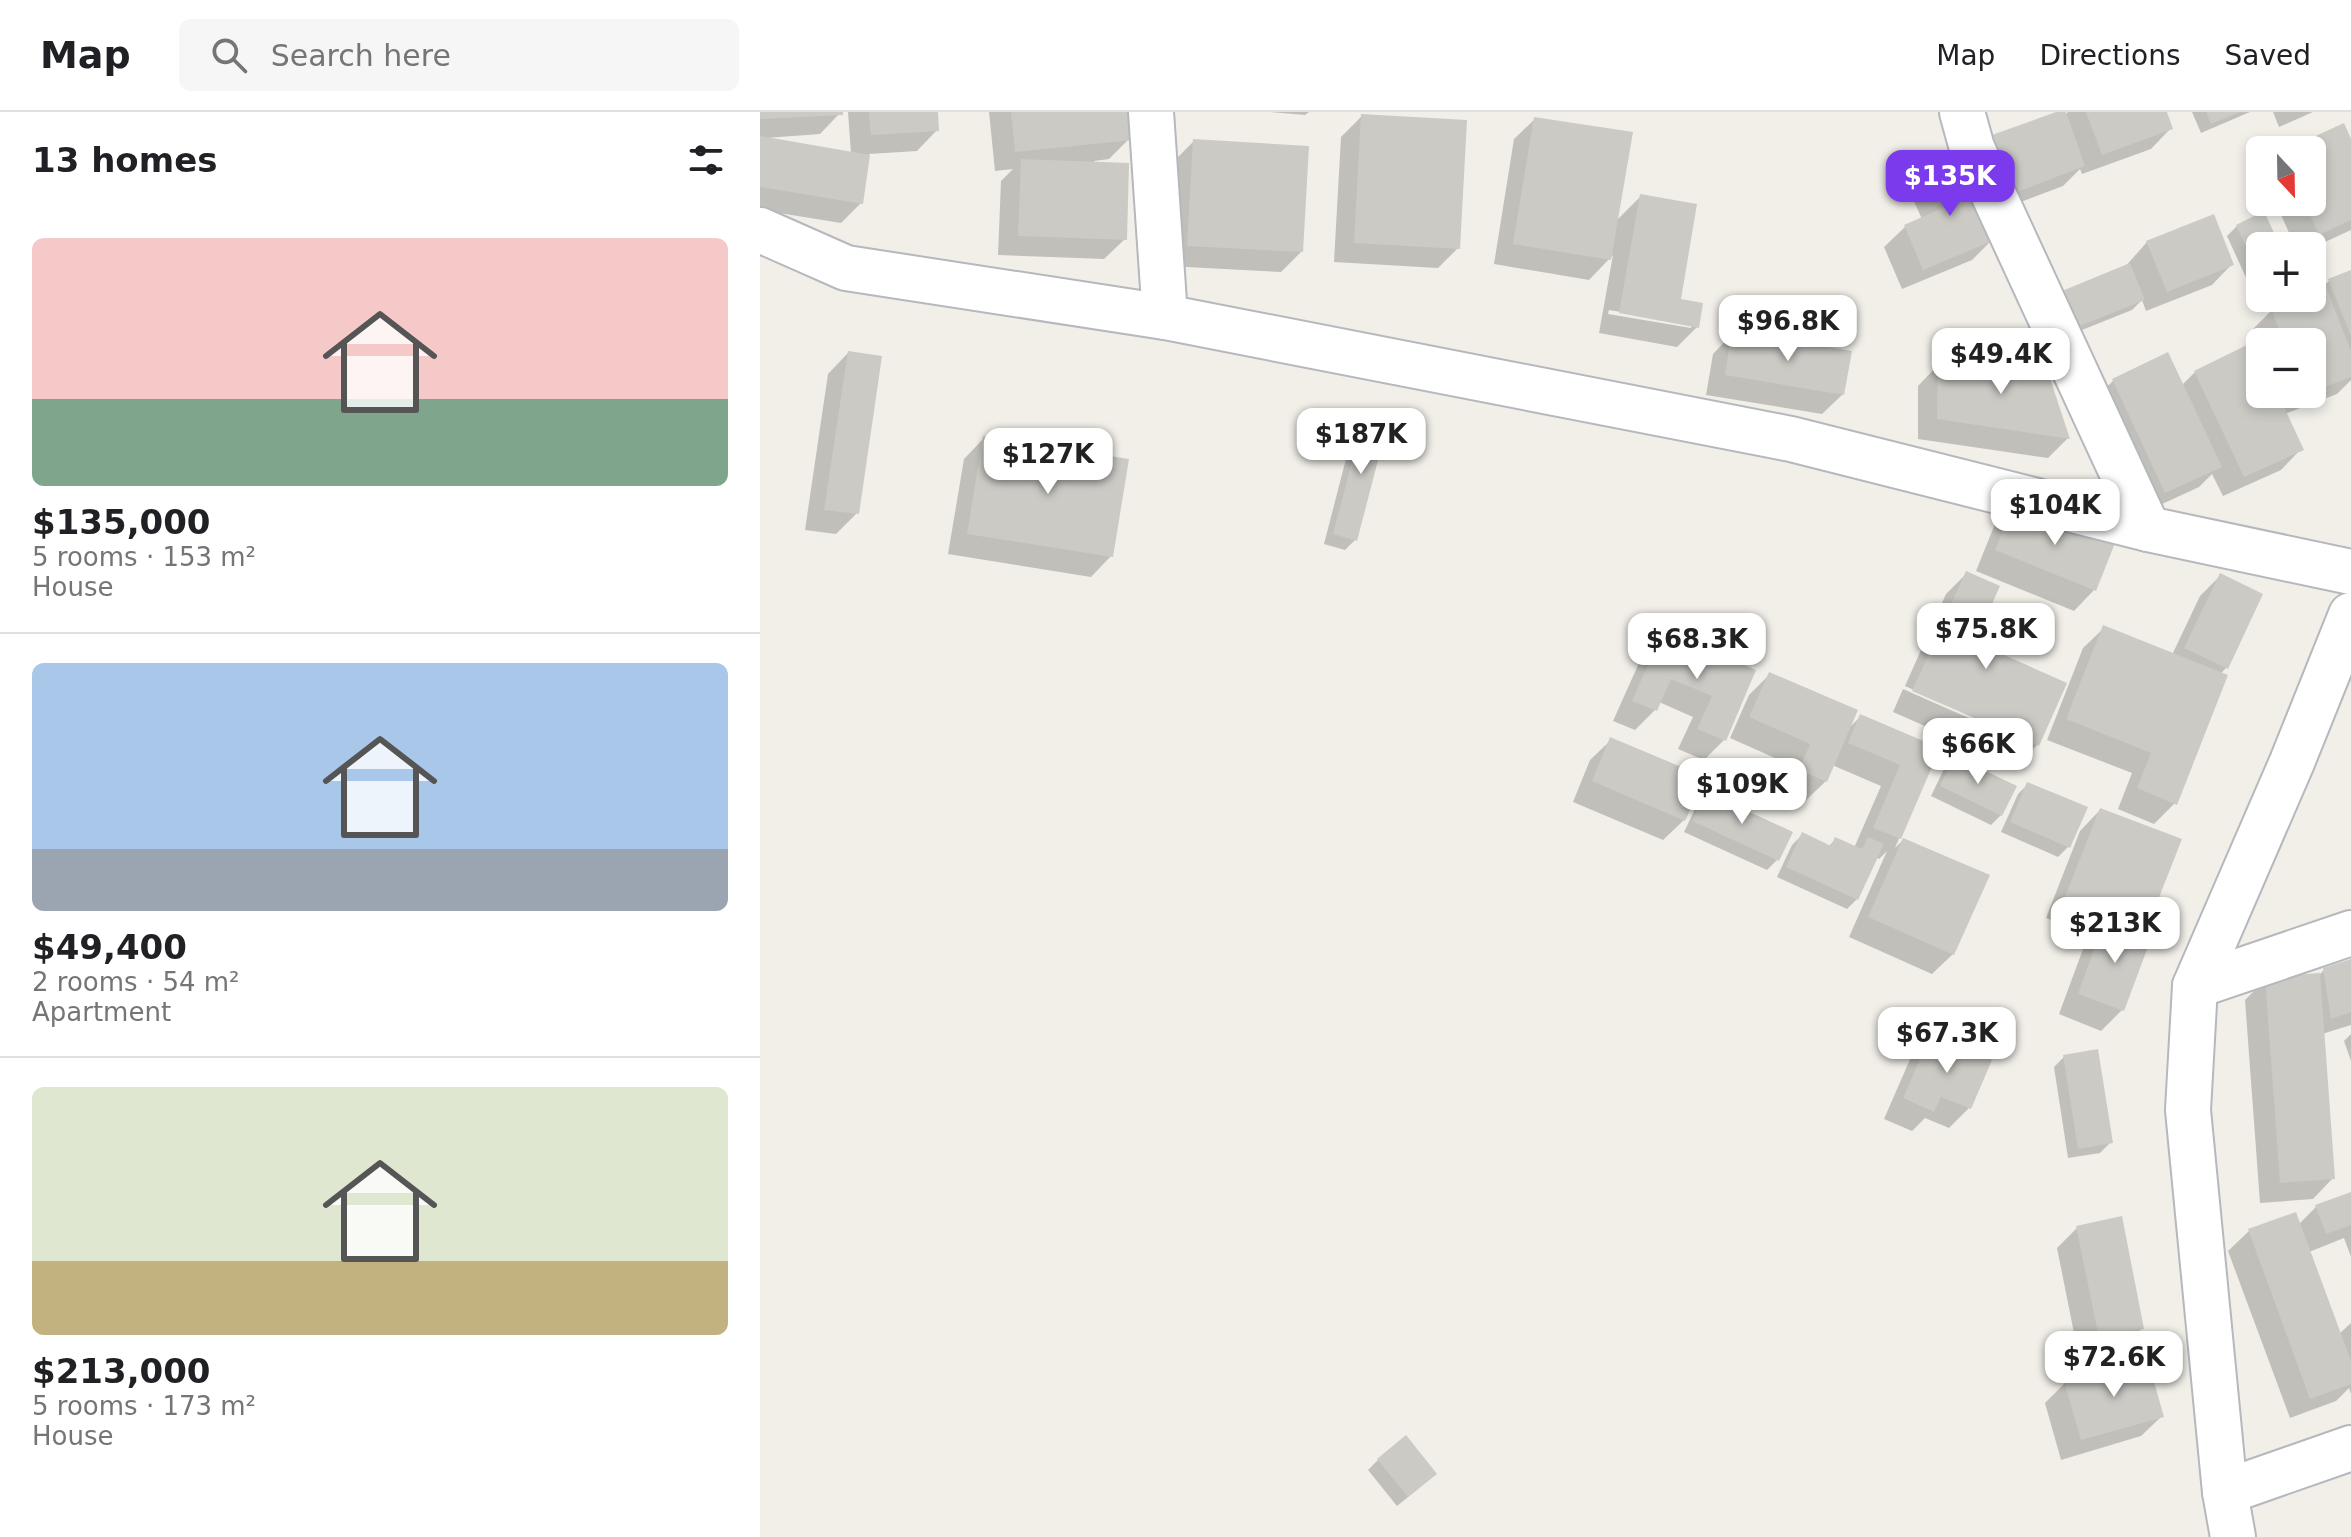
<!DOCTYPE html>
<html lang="en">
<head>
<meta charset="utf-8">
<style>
	:root { --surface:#fff; --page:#f6f6f6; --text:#202124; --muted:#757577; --line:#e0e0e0; --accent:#7c3aed }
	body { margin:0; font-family:"DejaVu Sans",sans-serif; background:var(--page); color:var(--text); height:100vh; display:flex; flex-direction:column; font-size:30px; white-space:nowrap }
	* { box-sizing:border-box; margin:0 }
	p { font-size:26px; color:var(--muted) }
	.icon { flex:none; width:44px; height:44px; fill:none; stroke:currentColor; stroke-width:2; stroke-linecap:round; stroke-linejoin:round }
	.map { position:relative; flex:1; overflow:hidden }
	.drawer { display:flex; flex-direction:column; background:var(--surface); width:760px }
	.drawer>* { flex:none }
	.needle { width:52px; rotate:158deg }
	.controls { position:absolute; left:1486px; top:24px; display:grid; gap:16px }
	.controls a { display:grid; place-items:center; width:80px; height:80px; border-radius:12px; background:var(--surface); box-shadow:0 4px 12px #0003; font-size:40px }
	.price { position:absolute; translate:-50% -68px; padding:0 18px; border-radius:16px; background:#fff; color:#222; font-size:26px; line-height:52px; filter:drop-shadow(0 2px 4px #0008) }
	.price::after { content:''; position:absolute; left:50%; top:48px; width:24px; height:18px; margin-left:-12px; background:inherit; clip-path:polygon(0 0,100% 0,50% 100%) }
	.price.on { background:var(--accent); color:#fff }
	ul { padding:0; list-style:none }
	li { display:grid; align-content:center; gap:16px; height:424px; padding:0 32px }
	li+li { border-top:2px solid var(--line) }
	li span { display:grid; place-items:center; height:248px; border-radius:12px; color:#555 }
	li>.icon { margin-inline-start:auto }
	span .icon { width:144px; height:144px; fill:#fffc; stroke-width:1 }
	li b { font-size:34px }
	h2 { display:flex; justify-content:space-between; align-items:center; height:96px; padding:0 32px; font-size:34px }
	header { display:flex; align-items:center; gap:48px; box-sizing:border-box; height:112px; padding:0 40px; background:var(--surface); border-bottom:2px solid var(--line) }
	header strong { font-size:38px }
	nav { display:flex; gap:44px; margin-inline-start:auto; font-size:28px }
	.search { width:560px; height:72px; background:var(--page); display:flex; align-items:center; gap:20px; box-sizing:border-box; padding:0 28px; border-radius:12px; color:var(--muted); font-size:30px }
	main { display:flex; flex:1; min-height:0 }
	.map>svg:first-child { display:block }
	.shadow { fill:#0003; fill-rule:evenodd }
	.building { fill:#cccac5 }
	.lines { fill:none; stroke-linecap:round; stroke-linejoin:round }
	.minor-casing { stroke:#b5b8bc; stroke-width:48 }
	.minor { stroke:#fff; stroke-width:44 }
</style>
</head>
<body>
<header>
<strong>Map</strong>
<div class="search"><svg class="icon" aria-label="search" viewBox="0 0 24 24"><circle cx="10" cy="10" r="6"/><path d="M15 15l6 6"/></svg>Search here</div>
<nav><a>Map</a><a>Directions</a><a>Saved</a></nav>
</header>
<main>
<section class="drawer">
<h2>13 homes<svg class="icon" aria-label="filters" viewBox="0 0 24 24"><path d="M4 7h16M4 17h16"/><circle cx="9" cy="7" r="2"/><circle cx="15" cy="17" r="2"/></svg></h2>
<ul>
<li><span style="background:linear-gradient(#f6c9c9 65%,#7fa58c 0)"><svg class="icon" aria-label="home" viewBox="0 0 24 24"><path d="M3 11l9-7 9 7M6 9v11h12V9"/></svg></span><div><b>$135,000</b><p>5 rooms · 153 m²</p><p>House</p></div></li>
<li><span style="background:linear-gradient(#a9c7e8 75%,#9aa5b1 0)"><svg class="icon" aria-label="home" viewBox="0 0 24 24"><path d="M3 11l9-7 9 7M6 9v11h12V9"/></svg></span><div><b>$49,400</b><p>2 rooms · 54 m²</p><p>Apartment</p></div></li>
<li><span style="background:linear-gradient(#dfe7d0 70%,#c2b280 0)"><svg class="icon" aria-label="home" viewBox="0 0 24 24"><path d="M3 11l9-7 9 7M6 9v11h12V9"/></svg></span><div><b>$213,000</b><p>5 rooms · 173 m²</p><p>House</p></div></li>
</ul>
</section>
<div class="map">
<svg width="1591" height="1425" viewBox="0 0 1591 1425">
	<rect width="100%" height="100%" fill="#f1efe8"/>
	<g class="shadow">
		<path d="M0,0H81L60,22L6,26L91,41L88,0H176L177,18L157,39L109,42L101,91L81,111L0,98Z"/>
		<path d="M229,0H367L369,27L349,47L334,49L365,127L344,147L238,143L241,69L253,57L235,59Z"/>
		<path d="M510,0H549L545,3Z"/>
		<path d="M1302,0L1305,3L1308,0H1405L1411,16L1391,37L1322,62L1320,57L1303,74L1234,100L1213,45L1234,24Z"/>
		<path d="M1432,0H1490L1441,21Z"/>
		<path d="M1513,0H1553L1519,15Z"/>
		<path d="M602,4L698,136L678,156L574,150L581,25Z"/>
		<path d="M775,7L856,109L881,84L918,189L937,215L917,235L839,221L853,143L829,168L734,152L754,27ZM849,198L932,212L931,216L848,202Z"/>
		<path d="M434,29L541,140L521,160L407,154L413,50Z"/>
		<path d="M1550,29L1591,32V118L1552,136L1535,134L1517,94L1520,90H1552V38H1541Z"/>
		<path d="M1196,44L1232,128L1212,148L1142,177L1124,135L1145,115L1162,107L1148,76L1169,56Z"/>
		<path d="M1477,114L1517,134H1500V186H1518L1499,194L1467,124Z"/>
		<path d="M1387,130L1472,152L1452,173L1386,199L1382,188L1372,198L1302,226Z"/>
		<path d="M1591,161V268L1577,282L1525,302L1541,337L1521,358L1463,384L1452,362L1439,375L1385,400L1332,289L1353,269L1407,243L1421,274L1435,260L1500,244V282H1552V230H1500V241L1491,219L1512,198L1544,186H1552V183L1569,169Z"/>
		<path d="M973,221L1083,282L1062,302L946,283L953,242Z"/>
		<path d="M88,241L97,401L76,422L45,418L68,262Z"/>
		<path d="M1178,253L1308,326L1288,346L1158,327V274Z"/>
		<path d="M605,302L595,428L585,438L564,432L595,312Z"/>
		<path d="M224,326L351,444L331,465L188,442L204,347Z"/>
		<path d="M1255,392L1334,478L1314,499L1216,459L1235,412Z"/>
		<path d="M1206,462L1213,531L1304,572L1277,633L1256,654L1133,600L1143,577L1270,633V629L1145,574L1186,482Z"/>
		<path d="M1460,464L1466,556L1460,562L1415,691L1394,712L1358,697L1372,661L1287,628L1323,536L1344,516L1412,543L1440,484Z"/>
		<path d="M904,521L994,559L964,628L944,648L918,637L933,605L899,590L895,598L875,618L853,609L883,542Z"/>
		<path d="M1009,563L1088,617L1100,605L1177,637L1135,736L1143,728L1193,842L1172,862L1089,825L1127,739L1119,747L1116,745L1097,787L1087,797L1017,765L1032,733L1042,723L1068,735L1076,727L1094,736L1121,674L1072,653L1066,669L1045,689L1020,678L1031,653L970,626L989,583Z"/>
		<path d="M851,628L924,708L903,728L813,690L830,648Z"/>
		<path d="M1194,647L1241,703L1231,713L1171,684L1184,657Z"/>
		<path d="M1268,672L1308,735L1298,745L1241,720L1258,682Z"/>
		<path d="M947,683L1017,748L1007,758L924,720L937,693Z"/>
		<path d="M1340,698L1386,815L1379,821L1362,898L1341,919L1299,902L1326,829L1332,823L1286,806L1320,719Z"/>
		<path d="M1591,849V913L1562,922L1573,1066L1553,1087L1500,1091L1485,888L1506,867L1558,864L1564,858Z"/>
		<path d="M1591,922V949L1584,929Z"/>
		<path d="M1171,924L1209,996L1189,1016L1165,1006L1152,1019L1124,1007L1151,945Z"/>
		<path d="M1304,945L1350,1031L1340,1041L1308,1046L1294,955Z"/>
		<path d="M1591,1082V1145L1584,1126L1549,1140L1579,1222L1591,1211V1282L1589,1276L1576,1289L1530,1306L1468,1139L1489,1119L1539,1112L1556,1095Z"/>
		<path d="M1317,1116L1382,1216L1362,1236L1319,1246L1297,1136Z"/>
		<path d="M1305,1271L1402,1304L1381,1324L1301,1348L1285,1291Z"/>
		<path d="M618,1348L664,1372L637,1394L608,1358Z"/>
	</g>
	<g class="building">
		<path d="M0,0H83V3L0,7Z"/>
		<path d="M109,0H178L179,19L111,23Z"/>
		<path d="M251,0H369L372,28L255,40Z"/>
		<path d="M1296,0H1306L1325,54L1254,81L1232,23Z"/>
		<path d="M1326,0H1407L1413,17L1342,43Z"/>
		<path d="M1446,0H1480L1451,12Z"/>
		<path d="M601,2L707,8L700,137L594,131Z"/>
		<path d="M774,5L873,20L851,148L753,132Z"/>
		<path d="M1584,11L1591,27V108L1559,123L1544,90H1552V64L1564,59L1549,27Z"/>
		<path d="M0,24L110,43L103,92L0,75Z"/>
		<path d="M433,27L549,34L543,140L427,134Z"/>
		<path d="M1198,41L1235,128L1163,158L1144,113L1185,95L1168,54Z"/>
		<path d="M261,47L369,51L367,128L258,124Z"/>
		<path d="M880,82L937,92L921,187L943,191L939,216L859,201Z"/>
		<path d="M1504,99L1520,134H1500V165L1476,113Z"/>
		<path d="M1454,102L1474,153L1407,180L1386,129Z"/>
		<path d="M1370,151L1385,188L1312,217L1297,181Z"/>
		<path d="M1591,158V224L1568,167Z"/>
		<path d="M1566,175L1591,239V265L1552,280V230H1524L1511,197L1539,186H1552V181Z"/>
		<path d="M972,219L1092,239L1084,283L965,263Z"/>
		<path d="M1493,230L1500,244V282H1518L1544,338L1484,365L1434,259Z"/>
		<path d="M88,239L122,244L99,402L64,398Z"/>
		<path d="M1408,240L1462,355L1405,381L1352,267Z"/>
		<path d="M1283,245L1310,327L1177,307L1178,251Z"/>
		<path d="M605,300L629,306L597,429L573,422Z"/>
		<path d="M223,324L369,347L353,445L207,422Z"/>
		<path d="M1255,390L1355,431L1336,479L1235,438Z"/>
		<path d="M1206,459L1240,474L1215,530L1307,571L1279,634L1152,579Z"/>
		<path d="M1460,461L1503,482L1468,557L1424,536Z"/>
		<path d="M1343,513L1468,563L1417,693L1377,676L1391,641L1306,607Z"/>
		<path d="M903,519L996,558L966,629L937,617L952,584L911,567L897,599L872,589Z"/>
		<path d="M1009,560L1098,598L1067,670L1039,658L1050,632L989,605Z"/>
		<path d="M1100,602L1180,636L1141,727L1113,716L1140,653L1088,631Z"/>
		<path d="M850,625L945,665L925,709L832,669Z"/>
		<path d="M1194,644L1257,674L1242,704L1180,674Z"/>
		<path d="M1267,670L1328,695L1310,736L1250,710Z"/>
		<path d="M946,680L1033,720L1019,749L932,709Z"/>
		<path d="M1340,696L1422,727L1387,816L1305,785Z"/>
		<path d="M1042,720L1071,734L1075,725L1102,737L1108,725L1124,732L1098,788L1026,755Z"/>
		<path d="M1143,726L1230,763L1194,843L1108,805Z"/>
		<path d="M1345,806L1392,824L1364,899L1318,882Z"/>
		<path d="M1591,847V900L1571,907L1563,856Z"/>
		<path d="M1560,861L1575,1067L1520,1071L1505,865Z"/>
		<path d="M1171,922L1232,948L1211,997L1181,985L1174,1000L1143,986Z"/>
		<path d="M1338,937L1353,1031L1318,1037L1303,943Z"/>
		<path d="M1591,1080V1113L1566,1122L1555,1093Z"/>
		<path d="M1536,1100L1591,1249V1272L1550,1287L1488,1117Z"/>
		<path d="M1362,1104L1384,1217L1339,1226L1316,1114Z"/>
		<path d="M1387,1245L1404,1305L1321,1328L1304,1269Z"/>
		<path d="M646,1323L677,1362L648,1385L617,1347Z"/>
	</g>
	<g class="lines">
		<g class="minor-casing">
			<g id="minor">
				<path d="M391,0L405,205"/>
				<path d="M1202,0L1212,36L1388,417"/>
				<path d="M0,118L86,156L405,205L1031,327L1388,417L1591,460"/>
				<path d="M1435,874L1591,821"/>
				<path d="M1465,1380L1591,1336"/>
				<path d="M1473,1425L1465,1380L1428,998L1435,874L1532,650L1591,503"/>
			</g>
		</g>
		<use href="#minor" class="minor"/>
	</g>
</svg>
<div class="controls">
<a><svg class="needle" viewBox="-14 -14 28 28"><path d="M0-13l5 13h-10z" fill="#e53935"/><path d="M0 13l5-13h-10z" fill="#757577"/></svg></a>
<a>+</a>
<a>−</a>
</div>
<b class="price on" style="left:1190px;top:106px">$135K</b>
<b class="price" style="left:1028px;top:251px">$96.8K</b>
<b class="price" style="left:1241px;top:284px">$49.4K</b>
<b class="price" style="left:601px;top:364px">$187K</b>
<b class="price" style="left:288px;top:384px">$127K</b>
<b class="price" style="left:1295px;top:435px">$104K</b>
<b class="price" style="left:1226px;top:559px">$75.8K</b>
<b class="price" style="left:937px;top:569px">$68.3K</b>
<b class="price" style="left:1218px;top:674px">$66K</b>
<b class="price" style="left:982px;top:714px">$109K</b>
<b class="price" style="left:1355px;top:853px">$213K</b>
<b class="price" style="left:1187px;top:963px">$67.3K</b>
<b class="price" style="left:1354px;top:1287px">$72.6K</b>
</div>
</main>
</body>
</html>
